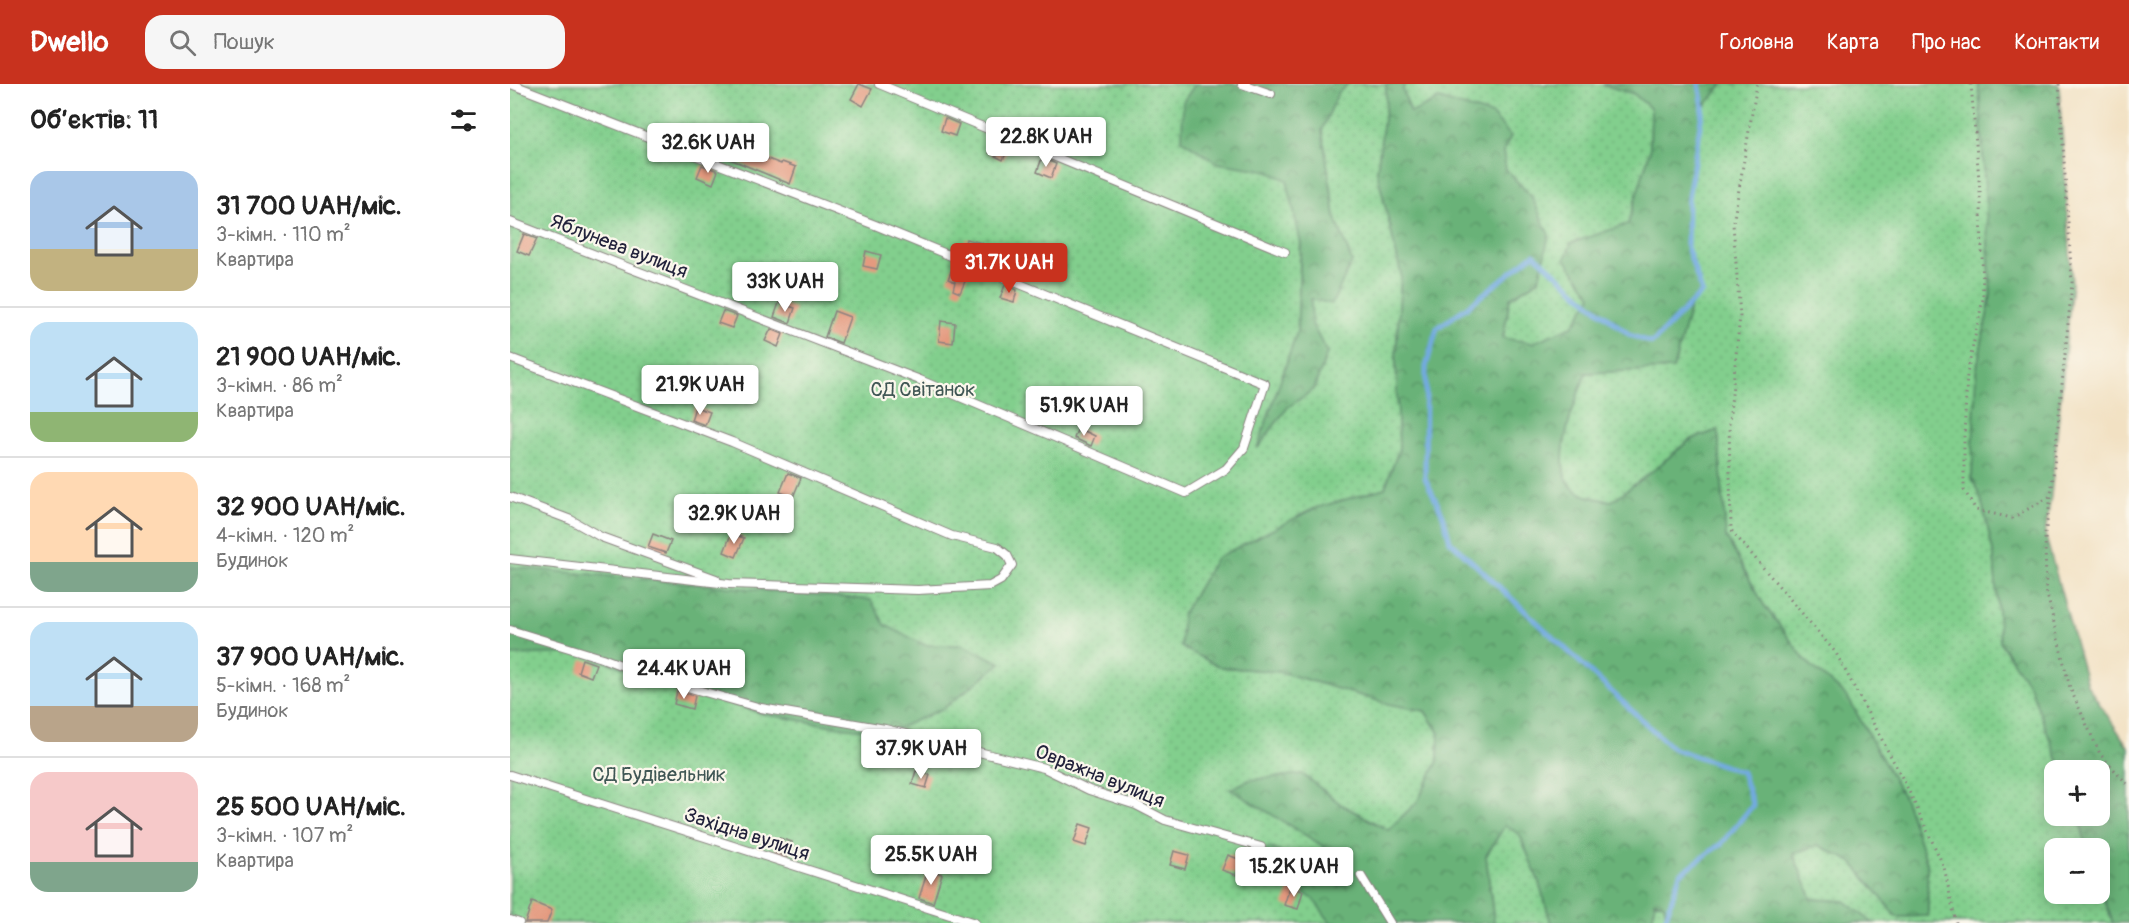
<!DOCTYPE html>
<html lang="uk">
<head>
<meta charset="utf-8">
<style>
	:root { --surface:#fff; --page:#f6f6f6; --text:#222; --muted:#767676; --line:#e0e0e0; --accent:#c8321e }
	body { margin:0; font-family:Pangolin,sans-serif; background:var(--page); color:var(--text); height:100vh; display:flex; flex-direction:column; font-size:22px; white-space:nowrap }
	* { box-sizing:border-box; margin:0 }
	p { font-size:20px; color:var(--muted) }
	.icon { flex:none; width:33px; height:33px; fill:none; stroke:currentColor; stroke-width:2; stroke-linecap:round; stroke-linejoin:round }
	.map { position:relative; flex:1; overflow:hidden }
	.drawer { display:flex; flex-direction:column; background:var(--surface); width:510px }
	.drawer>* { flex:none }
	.controls { position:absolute; left:1534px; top:676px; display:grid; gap:12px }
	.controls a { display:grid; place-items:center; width:66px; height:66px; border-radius:12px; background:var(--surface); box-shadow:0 3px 15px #0003; font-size:30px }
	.price { position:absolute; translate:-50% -51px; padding:0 14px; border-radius:6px; background:#fff; color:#222; font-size:20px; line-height:39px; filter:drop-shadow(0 2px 3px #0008) }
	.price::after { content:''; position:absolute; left:50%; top:36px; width:18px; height:14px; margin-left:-9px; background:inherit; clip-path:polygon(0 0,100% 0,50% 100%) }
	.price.active { background:var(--accent); color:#fff }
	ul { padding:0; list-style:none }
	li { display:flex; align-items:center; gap:18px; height:150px; padding:0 30px }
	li+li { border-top:2px solid var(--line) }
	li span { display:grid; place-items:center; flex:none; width:168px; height:120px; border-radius:18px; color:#555 }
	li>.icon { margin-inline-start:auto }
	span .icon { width:72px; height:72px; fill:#fffc; stroke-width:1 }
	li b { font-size:26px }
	h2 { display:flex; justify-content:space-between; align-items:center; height:72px; padding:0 30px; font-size:26px }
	header { display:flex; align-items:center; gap:36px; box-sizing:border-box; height:84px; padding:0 30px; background:var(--accent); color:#fff }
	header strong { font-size:28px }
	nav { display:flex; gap:33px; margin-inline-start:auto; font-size:21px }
	.search { width:420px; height:54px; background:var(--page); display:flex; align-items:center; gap:15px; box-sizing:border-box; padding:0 21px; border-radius:18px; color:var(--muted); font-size:22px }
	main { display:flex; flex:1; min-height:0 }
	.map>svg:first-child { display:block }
	.green { fill:url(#green-dots); stroke:#527864; stroke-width:1.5 }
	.forest { fill:url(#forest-crowns); stroke:#466a5a; stroke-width:1.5 }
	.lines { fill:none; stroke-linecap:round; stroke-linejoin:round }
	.stream { stroke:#72aae1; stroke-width:5 }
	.building { fill:#e49a7f }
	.service-casing { stroke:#8a827f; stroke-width:10 }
	.path { stroke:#8a827f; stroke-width:3; stroke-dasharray:1.5 4.5; stroke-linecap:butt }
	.service { stroke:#fff; stroke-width:8 }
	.labels { text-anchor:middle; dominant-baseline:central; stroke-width:4.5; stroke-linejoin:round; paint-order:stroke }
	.street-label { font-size:20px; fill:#22223b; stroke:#fbf7ec }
	.park-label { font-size:20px; fill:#3f5654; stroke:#fbf7ec }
</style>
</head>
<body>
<header>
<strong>Dwello</strong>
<div class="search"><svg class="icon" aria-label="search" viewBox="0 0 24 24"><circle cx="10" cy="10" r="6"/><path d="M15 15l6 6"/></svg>Пошук</div>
<nav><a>Головна</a><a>Карта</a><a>Про нас</a><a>Контакти</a></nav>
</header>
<main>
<section class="drawer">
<h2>Об’єктів: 11<svg class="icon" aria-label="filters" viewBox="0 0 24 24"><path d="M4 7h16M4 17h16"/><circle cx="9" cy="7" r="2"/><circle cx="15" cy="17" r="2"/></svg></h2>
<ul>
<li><span style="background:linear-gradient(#a9c7e8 65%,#c2b280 0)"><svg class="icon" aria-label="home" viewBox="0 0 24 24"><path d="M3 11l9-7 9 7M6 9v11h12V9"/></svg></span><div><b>31 700 UAH/міс.</b><p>3-кімн. · 110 m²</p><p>Квартира</p></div></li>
<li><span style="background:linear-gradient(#bfe0f5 75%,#8fb573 0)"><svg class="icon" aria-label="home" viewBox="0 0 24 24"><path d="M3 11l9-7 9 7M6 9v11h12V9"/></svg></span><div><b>21 900 UAH/міс.</b><p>3-кімн. · 86 m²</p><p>Квартира</p></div></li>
<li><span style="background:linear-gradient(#ffd9b3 75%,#7fa58c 0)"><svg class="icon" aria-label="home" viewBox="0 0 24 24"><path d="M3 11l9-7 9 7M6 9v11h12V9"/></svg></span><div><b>32 900 UAH/міс.</b><p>4-кімн. · 120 m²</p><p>Будинок</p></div></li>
<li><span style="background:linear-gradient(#bfe0f5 70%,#b9a48a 0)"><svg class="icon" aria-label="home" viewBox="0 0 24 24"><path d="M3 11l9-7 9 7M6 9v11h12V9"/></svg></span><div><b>37 900 UAH/міс.</b><p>5-кімн. · 168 m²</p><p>Будинок</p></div></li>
<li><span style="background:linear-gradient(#f6c9c9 75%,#7fa58c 0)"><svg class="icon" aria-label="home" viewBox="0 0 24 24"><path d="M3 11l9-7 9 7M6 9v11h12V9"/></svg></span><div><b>25 500 UAH/міс.</b><p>3-кімн. · 107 m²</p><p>Квартира</p></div></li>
</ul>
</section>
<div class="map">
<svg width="1619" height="839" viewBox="0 0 1619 839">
	<defs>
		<pattern id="green-dots" width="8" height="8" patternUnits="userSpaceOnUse" patternTransform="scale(1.5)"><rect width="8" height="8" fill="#82cf8d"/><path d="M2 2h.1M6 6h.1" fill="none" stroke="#70b17b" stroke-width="1.8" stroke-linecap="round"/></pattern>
		<pattern id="forest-crowns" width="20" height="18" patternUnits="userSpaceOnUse" patternTransform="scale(1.5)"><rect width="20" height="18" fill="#69b278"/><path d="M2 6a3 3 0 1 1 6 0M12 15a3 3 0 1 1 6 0" fill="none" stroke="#569064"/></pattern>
	</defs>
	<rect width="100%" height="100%" fill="#fbf7ec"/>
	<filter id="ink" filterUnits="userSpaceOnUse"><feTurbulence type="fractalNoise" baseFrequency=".0167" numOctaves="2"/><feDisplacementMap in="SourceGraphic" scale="12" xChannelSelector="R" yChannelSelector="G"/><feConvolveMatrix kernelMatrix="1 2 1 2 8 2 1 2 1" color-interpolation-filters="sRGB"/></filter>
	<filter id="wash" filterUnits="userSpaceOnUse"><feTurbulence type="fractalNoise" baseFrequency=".008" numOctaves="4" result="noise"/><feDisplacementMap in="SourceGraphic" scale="24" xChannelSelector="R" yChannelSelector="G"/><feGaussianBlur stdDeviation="1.35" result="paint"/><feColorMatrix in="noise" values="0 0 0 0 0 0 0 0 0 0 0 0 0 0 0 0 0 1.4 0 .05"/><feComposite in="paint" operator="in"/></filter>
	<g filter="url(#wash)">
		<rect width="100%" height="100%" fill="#f2e1c3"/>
		<g class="green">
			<path d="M0,0H797L787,248L748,363L777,324L804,305L817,269L802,240L800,214L842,178L825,132L812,46L828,9L838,0H876V19L867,87L891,190L886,275L889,365L875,404L803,425L710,583L771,588L879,620L915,627L929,649L928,677L907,718L878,746L832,721L792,690L756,695L909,839H0Z"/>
			<path d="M894,0H1090L1124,10L1141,25L1140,67L1118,141L1061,159L1082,212L1063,242L1022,259L993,255L1000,214L1029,196L1022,113L996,86L993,68L901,29L893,6Z"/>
			<path d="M1213,0H1469L1481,211L1466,289L1462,394L1472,418L1484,472L1490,558L1520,603L1552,687H1545V732H1569L1577,765H1545V810H1590V804L1603,839H1363L1335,817L1302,815L1283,769L1308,761L1342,778L1387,833L1418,832L1417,779L1395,716L1338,614L1296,577L1254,521L1216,453L1208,346L1179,356L1145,385L1102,417C1088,415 1070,413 1060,401C1041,377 1066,315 1076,289L1163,285L1180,223L1192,208L1177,163L1178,114L1193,23Z"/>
			<path d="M995,741L1010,751L1029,798L1041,839H984L976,772Z"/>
			<path d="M1144,817L1154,820L1157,839H1142Z"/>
		</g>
		<g class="forest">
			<path d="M838,0L828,9L812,46L825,132L842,178L822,220L801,215L802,240L817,269L804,305L777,324L747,365L787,248L791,160L777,96L754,86L707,79L672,56L673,18L685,0Z"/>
			<path d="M876,0H894L893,7L901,29L929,15L982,31L1001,52L993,68L996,86L1022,113L1039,151L1029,196L1000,214L993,254L1022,259L1063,242L1082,212L1055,175L1061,159L1118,140L1140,67L1141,25L1124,10L1090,0H1213L1193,24L1178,114L1177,163L1192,208L1180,223L1163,285L1076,289C1066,315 1041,376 1060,401C1070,413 1088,415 1102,417L1145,385L1180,356L1208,346L1216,453L1254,521L1296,577L1338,614L1395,716L1417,779L1418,832L1387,833L1342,778L1308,761L1283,770L1302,815L1335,817L1363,839H1157L1154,820L1145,817L1142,839H1041L1029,798L1010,751L995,741L976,772L984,839H821L803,815L748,778L759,763L795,779L829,801L818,765L720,705L739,696L792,690L832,721L878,746L907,718L928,677L929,649L915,627L879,620L771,588L710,583L671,563L672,531L706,474L803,425L875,404L889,365L886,275L891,190L867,87L876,19Z"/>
			<path d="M1469,0H1549L1562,199L1541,412L1535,450L1577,601L1619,664V839H1603L1590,804V765H1577L1569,732H1590V687H1552L1520,603L1490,558L1484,472L1472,418L1462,394L1466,289L1481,211Z"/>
			<path d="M0,483L361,516L375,541L415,561H453L491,579L434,624L378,649L323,642L253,630L139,594L72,569L0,571Z"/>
		</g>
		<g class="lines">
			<path class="stream" d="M1157,839L1155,836L1170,790L1212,759L1243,721L1232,688L1162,664L940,457L933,431L915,394L916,283L927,244L957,223L1024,170L1077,217L1120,251L1142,259L1192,208L1177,163L1178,114L1193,23L1189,0"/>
		</g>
		<g id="blocks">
			<g class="building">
				<path d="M349,0L362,5L353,22L341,15Z"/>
				<path d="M435,34L449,40L445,52L431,47Z"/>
				<path d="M532,47L545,52L540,64L527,58Z"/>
				<path d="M485,57L499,63L493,76L479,69Z"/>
				<path d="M225,62L271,80L272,78L286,83L280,100L220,75Z"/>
				<path d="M532,74L546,80L541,94L527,88Z"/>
				<path d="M192,81L208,87L203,100L187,93Z"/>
				<path d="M14,150L27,155L19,172L7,167Z"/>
				<path d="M456,155L472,159L468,174L465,175L452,170Z"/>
				<path d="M510,163L520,167L517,176L522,178L516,195L500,189Z"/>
				<path d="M356,167L371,171L367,185L353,182Z"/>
				<path d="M444,180L460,186L450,209L443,206L445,198L438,195Z"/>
				<path d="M495,201L507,206L504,218L490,214Z"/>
				<path d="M269,219L285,224L280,239L264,233Z"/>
				<path d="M213,227L227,232L222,244L208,239Z"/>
				<path d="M324,227L340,233L331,259L315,253Z"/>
				<path d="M431,237L445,239L443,259L429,257Z"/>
				<path d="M261,245L273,250L268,263L255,257Z"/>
				<path d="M185,323L200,328L195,341L181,336Z"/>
				<path d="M568,344L585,352L581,362L564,354Z"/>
				<path d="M278,389L291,394L283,413L270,408Z"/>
				<path d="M143,450L161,457L156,469L138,463Z"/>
				<path d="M221,450L234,454L226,473L214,468Z"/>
				<path d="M72,575L86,580L81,593L68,588Z"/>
				<path d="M167,607L185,612L182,625L164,620Z"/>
				<path d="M406,687L420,691L416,704L402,700Z"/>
				<path d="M570,740L582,744L576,762L564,758Z"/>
				<path d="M269,754L282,758L278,773L265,769Z"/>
				<path d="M664,767L679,771L675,785L660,781Z"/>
				<path d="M718,771L731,776L726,791L712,786Z"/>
				<path d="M418,786L432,790L423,819L409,814Z"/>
				<path d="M780,803L793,807L788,825L774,821Z"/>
				<path d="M22,818L42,826L37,839H15Z"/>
			</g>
		</g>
	</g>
	<g filter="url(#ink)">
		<use href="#blocks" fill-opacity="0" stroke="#8a827f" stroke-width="1.5"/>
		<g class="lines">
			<g class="service-casing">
				<g id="service">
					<path d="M369,0L775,168"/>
					<path d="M732,0L761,10"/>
					<path d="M0,138L410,296L676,409L716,385L734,364L755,300L365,141L1,0"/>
					<path d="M0,274L222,358L442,452L487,463L497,471L502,481L491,496L480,502L408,506L219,500L0,475"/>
					<path d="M0,413L61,436L91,453L206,495"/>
					<path d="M0,546L92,574L142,593L251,624L375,645L534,684L579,706L626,721L655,736L751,763"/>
					<path d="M0,691L465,839"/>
					<path d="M851,792L880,839"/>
					<path d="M0,836L9,839"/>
				</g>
			</g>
			<g class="path">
				<path d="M1247,0L1223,140L1230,232L1219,339L1221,446L1326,569L1396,701L1434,783L1446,839"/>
				<path d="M1461,0L1471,120L1473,215L1457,290L1454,353V406L1466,426L1502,434L1541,412"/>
				<path d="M1549,0L1562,199L1541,412L1535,450L1536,506L1560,604L1590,670L1619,702"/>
			</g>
			<use href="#service" class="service"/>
		</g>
	</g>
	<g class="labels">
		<g class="street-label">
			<text transform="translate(109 162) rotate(21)">Яблунева вулиця</text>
			<text transform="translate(590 692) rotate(22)">Овражна вулиця</text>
			<text transform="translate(237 750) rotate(18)">Західна вулиця</text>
		</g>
		<g class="park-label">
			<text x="413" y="305">СД Світанок</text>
			<text x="149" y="690">СД Будівельник</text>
		</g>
	</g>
</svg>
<div class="controls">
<a>+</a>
<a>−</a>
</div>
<b class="price" style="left:536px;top:84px">22.8K UAH</b>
<b class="price" style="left:198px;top:90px">32.6K UAH</b>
<b class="price active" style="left:499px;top:210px">31.7K UAH</b>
<b class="price" style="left:275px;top:229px">33K UAH</b>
<b class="price" style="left:190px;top:332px">21.9K UAH</b>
<b class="price" style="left:574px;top:353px">51.9K UAH</b>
<b class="price" style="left:224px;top:461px">32.9K UAH</b>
<b class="price" style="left:174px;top:616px">24.4K UAH</b>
<b class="price" style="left:411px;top:696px">37.9K UAH</b>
<b class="price" style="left:421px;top:802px">25.5K UAH</b>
<b class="price" style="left:784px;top:814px">15.2K UAH</b>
</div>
</main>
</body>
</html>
